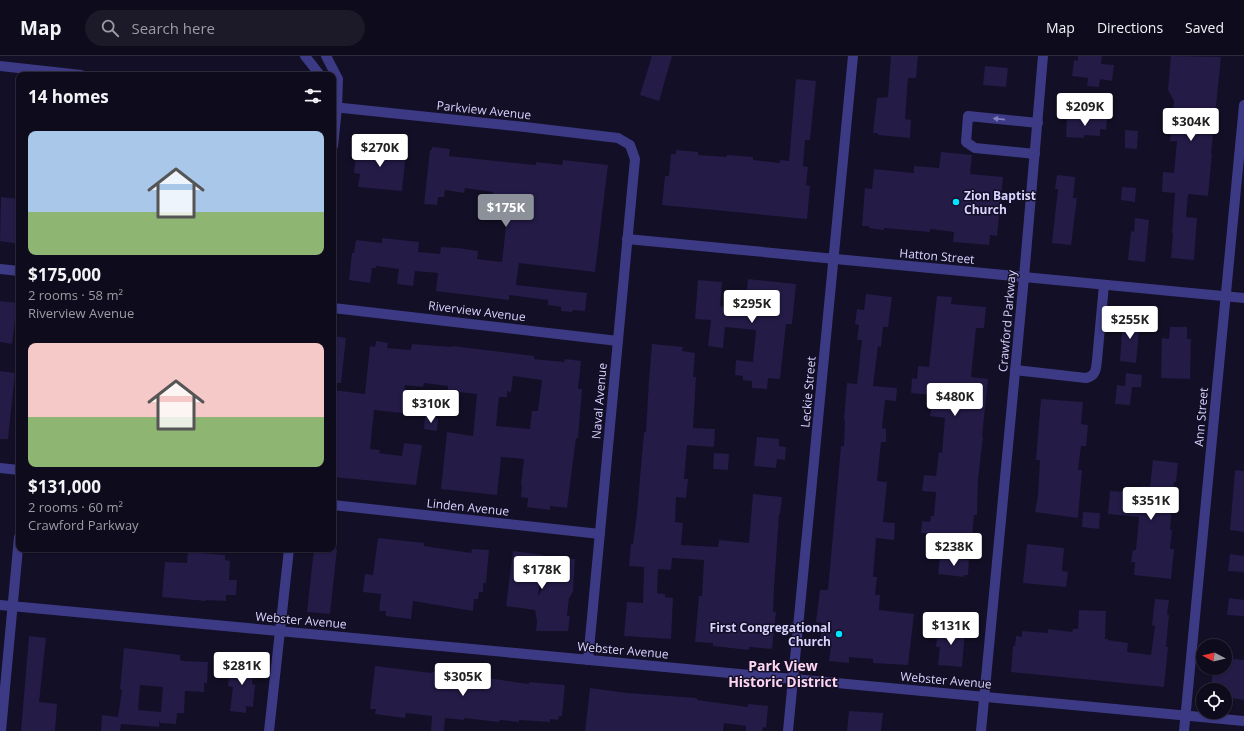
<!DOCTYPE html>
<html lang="en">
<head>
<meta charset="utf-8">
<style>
	:root { --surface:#0e0b1c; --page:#1c1929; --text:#f1f3f6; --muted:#9b9ba3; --line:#2e2b3b; --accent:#8c9099 }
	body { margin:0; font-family:"Open Sans",sans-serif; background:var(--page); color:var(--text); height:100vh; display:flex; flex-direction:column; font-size:15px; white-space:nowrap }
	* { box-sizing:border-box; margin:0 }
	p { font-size:13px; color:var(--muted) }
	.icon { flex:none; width:22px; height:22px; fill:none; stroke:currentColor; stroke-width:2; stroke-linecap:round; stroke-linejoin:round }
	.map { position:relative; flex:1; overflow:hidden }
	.drawer { position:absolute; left:16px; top:16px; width:320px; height:480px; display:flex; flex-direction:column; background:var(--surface); border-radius:8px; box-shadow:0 1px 3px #0004,0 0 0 1px var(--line) }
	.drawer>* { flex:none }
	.needle { width:26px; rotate:277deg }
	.fabs { position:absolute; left:1196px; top:583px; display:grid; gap:8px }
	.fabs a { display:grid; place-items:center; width:36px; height:36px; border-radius:50%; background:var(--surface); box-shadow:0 1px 3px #0004,0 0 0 1px var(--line); font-size:20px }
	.price { position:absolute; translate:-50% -34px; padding:0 9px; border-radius:4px; background:#fff; color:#222; font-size:13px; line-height:26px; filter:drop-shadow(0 1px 2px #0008) }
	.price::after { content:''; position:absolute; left:50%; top:24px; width:12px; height:9px; margin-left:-6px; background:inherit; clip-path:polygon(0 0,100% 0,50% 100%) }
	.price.on { background:var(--accent); color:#fff }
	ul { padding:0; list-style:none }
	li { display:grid; align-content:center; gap:8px; height:212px; padding:0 12px }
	li span { display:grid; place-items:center; height:124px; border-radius:8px; color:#555 }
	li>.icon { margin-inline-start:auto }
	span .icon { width:72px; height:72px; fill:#fffc; stroke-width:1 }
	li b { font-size:17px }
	h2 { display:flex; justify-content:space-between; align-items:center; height:48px; padding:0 12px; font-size:17px }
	header { display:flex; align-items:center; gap:24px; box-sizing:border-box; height:56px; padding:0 20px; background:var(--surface); border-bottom:1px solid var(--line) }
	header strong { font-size:19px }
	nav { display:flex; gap:22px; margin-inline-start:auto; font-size:14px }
	.search { width:280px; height:36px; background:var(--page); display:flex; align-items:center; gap:10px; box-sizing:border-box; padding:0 14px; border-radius:22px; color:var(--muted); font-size:15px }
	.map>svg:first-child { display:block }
	.building { fill:#241b47; fill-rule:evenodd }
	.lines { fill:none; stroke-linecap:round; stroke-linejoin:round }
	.minor { stroke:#3d3a85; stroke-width:10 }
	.oneway { fill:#837fbc }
	.poi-dot { fill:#00e5ff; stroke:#130f26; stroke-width:1.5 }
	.labels { text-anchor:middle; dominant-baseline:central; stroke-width:3; stroke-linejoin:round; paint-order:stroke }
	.street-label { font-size:12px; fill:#d9d4ff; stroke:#130f26 }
	.poi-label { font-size:12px; font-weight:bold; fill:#d9d4ff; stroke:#130f26; text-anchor:start }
	.quarter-label { font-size:14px; font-weight:bold; fill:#ffd6f0; stroke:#130f26 }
</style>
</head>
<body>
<header>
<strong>Map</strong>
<div class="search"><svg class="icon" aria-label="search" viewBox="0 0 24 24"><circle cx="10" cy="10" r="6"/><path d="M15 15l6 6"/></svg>Search here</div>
<nav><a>Map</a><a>Directions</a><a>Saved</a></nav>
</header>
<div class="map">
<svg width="1244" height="675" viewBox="0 0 1244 675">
	<rect width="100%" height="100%" fill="#130f26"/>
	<g class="building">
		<path d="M652,0H672L659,45L640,39Z"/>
		<path d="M891,0H918L916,22H908L905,63L911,64L910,82L878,79V77H873L877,42L888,41Z"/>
		<path d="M1078,0H1102L1101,8L1114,9L1112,25L1100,23L1099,31L1087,30L1088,22L1072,20L1074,4L1078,5Z"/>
		<path d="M1171,0L1221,1L1211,98H1212L1208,140L1188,138L1186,161L1197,162L1194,204L1171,202L1173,177H1172L1175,137L1162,136L1163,116L1174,117L1177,85H1170L1174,45L1168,34Z"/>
		<path d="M985,10L1008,12L1006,31L983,29Z"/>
		<path d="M796,23L816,25L810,84H805L803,110L808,111L806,129L810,130L807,163L662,149L665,120H669L671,98H676V94L698,96V99L726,101L727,99L753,101V104L780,107V104L789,105Z"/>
		<path d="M1067,61L1107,62L1106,74L1100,73V80L1084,79V82L1066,81Z"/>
		<path d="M1125,74L1138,75L1137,93L1125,92Z"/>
		<path d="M357,88L386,91L385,94L406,96L402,135L358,131L360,118L354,117Z"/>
		<path d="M432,91L450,93L449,100L496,105L536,109V106L562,109L563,104L608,109L595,216L519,207L516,229L587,237L585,255L573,254L572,256L561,255V251L548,249V244L509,239V244L436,235L438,217L415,215L413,230L397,228L399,213L376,210V212H372L370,227L349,224L352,197H354L356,184L382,187V182L419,186L418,196L440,198L441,191L458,192L478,195L477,203L502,206L507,161L492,159L493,152H491L493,136L465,132L464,137L445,134L444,141H438L437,149L424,148L430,94H432Z"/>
		<path d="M941,96L972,99L970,118L1003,121L997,180L990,179L989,189L953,186L954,176L930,173V176L884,172V174L869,172V170H862L865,132L872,133L874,113L914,117V110L939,112Z"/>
		<path d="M1057,119L1075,121L1073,142H1077L1071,189L1052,187L1058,133H1055Z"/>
		<path d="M1122,131L1136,132L1135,146L1121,144Z"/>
		<path d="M1,141L19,143V188L0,185Z"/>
		<path d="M1135,162L1149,164L1145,206L1128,204L1131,175L1134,176Z"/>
		<path d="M748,223L796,228L792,268H786L780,323L768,322L767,333L752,332V325L743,324V320L735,319L736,304L753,306L756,274L725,271L723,292L708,290L711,264L695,263L698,224L722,226L720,250L745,254Z"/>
		<path d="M866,238L892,241L888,271H883L881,291L878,290L873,330L897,332L896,345L885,344L882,372L886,373V386H881L877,425L887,426L883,466L895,467L894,484L876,482L873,521H877L875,539H880L879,554L914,558L908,609L873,607V603L849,601V607L829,605L831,591L820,590L822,567L816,566L820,534H828L841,390H844L845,364H844L847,327L857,328L862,284H857L859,269L855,268L857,253L864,254Z"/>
		<path d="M937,240L952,241L951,248L986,251L984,272H976L971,321L988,323L982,381H983L978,423L977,459H974L972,482L921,477L922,465L930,466L931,460H934L936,436L922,435L924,419L936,420L939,396L942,397L945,362L930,360L933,339L911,337L912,322L917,323L918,310L929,311Z"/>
		<path d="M0,245L17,247L12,288L0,286Z"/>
		<path d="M1123,261L1140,262L1136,307L1120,305Z"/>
		<path d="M1170,271H1187V283H1191L1190,323L1161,322L1162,282L1169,283Z"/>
		<path d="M333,280L346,282L341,327H333Z"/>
		<path d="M376,285L388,287L387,292L411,294L412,288L452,291L453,290L534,300V303L564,306L565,303L581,305L578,333H582L578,382H576L567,452L550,450V454L527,451L528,442L521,441L522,429H521L524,403L501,401L497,439L441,433L447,376L473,380L477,338L448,335V330L424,327L423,331L405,329L402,357L374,354L370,393L380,394L379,397L402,400L404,387L422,389L416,429L333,421V334L365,338L370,290L375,291ZM513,320L542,324L538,355H532L530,373L496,370L499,341H507V335L511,336Z"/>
		<path d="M652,288L683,291L682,295L695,297L693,321H696L693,372L715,373L714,391L687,389L684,423H688L686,442L676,441L675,466L683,467L681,489L718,491L719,484L749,487L753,438L782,441L780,458H779L774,532L773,556H776L772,593L749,591V594L713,590V587L695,586L699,540H702L704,504L672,502L671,514L658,513L657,537L665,538V541L673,542L671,583L624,580L627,546L643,547L644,511L629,510L631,488H633L637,457L644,376H646L649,324Z"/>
		<path d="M0,315L15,317L8,383H0Z"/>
		<path d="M1126,317L1142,319L1141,331H1132L1130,349L1115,348L1117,329L1125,330Z"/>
		<path d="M1041,343L1083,346L1081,368L1088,369L1086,390H1081L1078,414H1082L1078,462L1035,456L1038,440L1040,404H1036Z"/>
		<path d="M425,361L438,362L437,375L424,373Z"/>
		<path d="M757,381L779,383V390L786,391L785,404L777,403L776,412L754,410Z"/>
		<path d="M714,397L729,398L728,414L713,413Z"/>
		<path d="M1153,404L1178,407L1176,426H1174L1170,474H1172L1170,493H1174L1171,523L1134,519L1135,506H1131L1133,494H1136L1139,461L1108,458L1110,435L1141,437L1142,430L1150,431Z"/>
		<path d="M1235,414L1244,415V476L1230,474Z"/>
		<path d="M1083,456L1100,457L1099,473L1082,471Z"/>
		<path d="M378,482L424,487V490L471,497L472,493L489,494L486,527H483V536H479L478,543H474L473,555L413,545L411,563L386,560V555H379L381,538L363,536L365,518L373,519Z"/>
		<path d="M1027,488L1064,492L1062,515L1068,516L1066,531L1023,527Z"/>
		<path d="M314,493H337L330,558L307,556Z"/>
		<path d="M513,495L543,499L538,540L562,502L575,503L573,536L569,542L567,560H570L568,575H536L537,565L535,554L506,550Z"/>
		<path d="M188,496L225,499V504L230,505L229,524H237L236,539H226V545L206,544V545L162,541L165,506L187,507Z"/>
		<path d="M1230,498L1244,500V516L1228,515Z"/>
		<path d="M940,501L969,504L968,519H964V521L938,518Z"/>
		<path d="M1229,542L1244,544V560L1227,559Z"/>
		<path d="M1155,543L1169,544L1167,559H1169L1166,591H1168L1164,631L1011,616L1013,590H1015L1016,580L1022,581V575L1048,577V573L1072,576L1073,573H1078L1079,554L1106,555L1105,583H1108V584L1128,587L1127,596L1151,599L1155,570L1152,569Z"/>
		<path d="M938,571L965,573L962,611L938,609L940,591H936Z"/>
		<path d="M29,580L46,582L39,646L57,648L55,675H21Z"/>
		<path d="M124,592L180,599V604L184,605L208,606L207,627H204V636L185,635L184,657H177L176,668L160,667V661L159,671L121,668L120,675H101L102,659L118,661L122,634L120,633ZM140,629L163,631L161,656L138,654Z"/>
		<path d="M1225,602L1244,604V644L1225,641V634H1211L1213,612H1225Z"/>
		<path d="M236,605L254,606L252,628L255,629L253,651L246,650V657L230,655L233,631L228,630L230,611L236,612Z"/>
		<path d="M375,610L432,617V616L453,618V617L529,628V626L565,629L562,660H559L558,664L550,663V666L519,664V666L500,664L499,666L464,662V664L445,662L444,675H431L432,660L406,657L405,662L375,658L376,653H370Z"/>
		<path d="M590,632L627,637L697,642V644L748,651V648L768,650L766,672L763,671L762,675H746V670L724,667L723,675H585Z"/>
		<path d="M849,655L883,657L881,675H847Z"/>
	</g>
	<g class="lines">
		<g class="minor">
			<path d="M305,0L320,19"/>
			<path d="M326,0L338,23L337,52L333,90"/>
			<path d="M0,10L81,19"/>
			<path d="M333,51L525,71L618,82L630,89L635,103L588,604"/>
			<path d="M1035,98L975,92L966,86L968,60L1038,67"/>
			<path d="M627,183L1244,242"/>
			<path d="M0,213L19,215"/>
			<path d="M333,252L618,285"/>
			<path d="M1015,314L1086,322C1096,320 1096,313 1097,304L1104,229"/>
			<path d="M0,412L19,414"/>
			<path d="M333,449L600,478"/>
			<path d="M0,549L1244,665"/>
			<path d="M1,675L19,481"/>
			<path d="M269,675L289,493"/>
			<path d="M788,675L853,0"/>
			<path d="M981,675L1024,221L1043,0"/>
			<path d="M1184,675L1244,49"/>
		</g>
	</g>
	<defs><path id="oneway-solid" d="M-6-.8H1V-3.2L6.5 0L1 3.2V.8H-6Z"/></defs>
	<use class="oneway" href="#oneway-solid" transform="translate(999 63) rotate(-174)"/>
	<g class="poi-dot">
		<circle cx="956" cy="146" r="4"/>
		<circle cx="839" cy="578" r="4"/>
	</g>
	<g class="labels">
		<g class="street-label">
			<text transform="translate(484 54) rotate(6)">Parkview Avenue</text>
			<text transform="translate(937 200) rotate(5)">Hatton Street</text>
			<text transform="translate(477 255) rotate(7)">Riverview Avenue</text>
			<text transform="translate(1007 265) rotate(-85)">Crawford Parkway</text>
			<text transform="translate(808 336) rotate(-85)">Leckie Street</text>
			<text transform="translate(599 345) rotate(-85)">Naval Avenue</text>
			<text transform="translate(1201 361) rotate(-85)">Ann Street</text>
			<text transform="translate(468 451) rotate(6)">Linden Avenue</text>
			<text transform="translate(301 564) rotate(5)">Webster Avenue</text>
			<text transform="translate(623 594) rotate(5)">Webster Avenue</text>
			<text transform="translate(946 624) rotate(5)">Webster Avenue</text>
		</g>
		<g class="poi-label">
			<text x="964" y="139">Zion Baptist<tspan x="964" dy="14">Church</tspan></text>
			<text x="831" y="571" text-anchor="end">First Congregational<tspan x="831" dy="14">Church</tspan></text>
		</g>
		<g class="quarter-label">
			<text x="783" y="609">Park View<tspan x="783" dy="16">Historic District</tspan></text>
		</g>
	</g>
</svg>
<div class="fabs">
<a><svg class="needle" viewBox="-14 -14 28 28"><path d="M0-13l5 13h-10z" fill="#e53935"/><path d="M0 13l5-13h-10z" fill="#9b9ba3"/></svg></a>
<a><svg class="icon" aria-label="locate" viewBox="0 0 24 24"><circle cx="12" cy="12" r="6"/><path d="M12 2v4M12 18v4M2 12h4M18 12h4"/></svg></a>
</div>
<b class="price" style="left:1085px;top:71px">$209K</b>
<b class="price" style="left:1191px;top:86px">$304K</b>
<b class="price" style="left:380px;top:112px">$270K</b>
<b class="price on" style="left:506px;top:172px">$175K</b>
<b class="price" style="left:752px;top:268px">$295K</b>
<b class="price" style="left:1130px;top:284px">$255K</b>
<b class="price" style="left:955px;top:361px">$480K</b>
<b class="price" style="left:431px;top:368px">$310K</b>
<b class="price" style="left:1151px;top:465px">$351K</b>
<b class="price" style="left:954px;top:511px">$238K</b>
<b class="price" style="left:542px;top:534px">$178K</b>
<b class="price" style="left:951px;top:590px">$131K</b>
<b class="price" style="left:242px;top:630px">$281K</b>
<b class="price" style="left:463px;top:641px">$305K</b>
<section class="drawer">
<h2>14 homes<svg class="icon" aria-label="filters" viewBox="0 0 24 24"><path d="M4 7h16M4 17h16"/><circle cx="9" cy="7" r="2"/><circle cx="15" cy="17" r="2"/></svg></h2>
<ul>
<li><span style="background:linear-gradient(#a9c7e8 65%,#8fb573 0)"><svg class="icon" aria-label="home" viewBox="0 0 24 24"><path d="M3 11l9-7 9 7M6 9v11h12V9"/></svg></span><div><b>$175,000</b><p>2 rooms · 58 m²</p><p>Riverview Avenue</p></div></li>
<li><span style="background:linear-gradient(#f6c9c9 60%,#8fb573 0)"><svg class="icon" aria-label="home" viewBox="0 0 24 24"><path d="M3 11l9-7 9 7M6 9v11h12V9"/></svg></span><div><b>$131,000</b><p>2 rooms · 60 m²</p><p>Crawford Parkway</p></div></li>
</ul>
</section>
</div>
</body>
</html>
